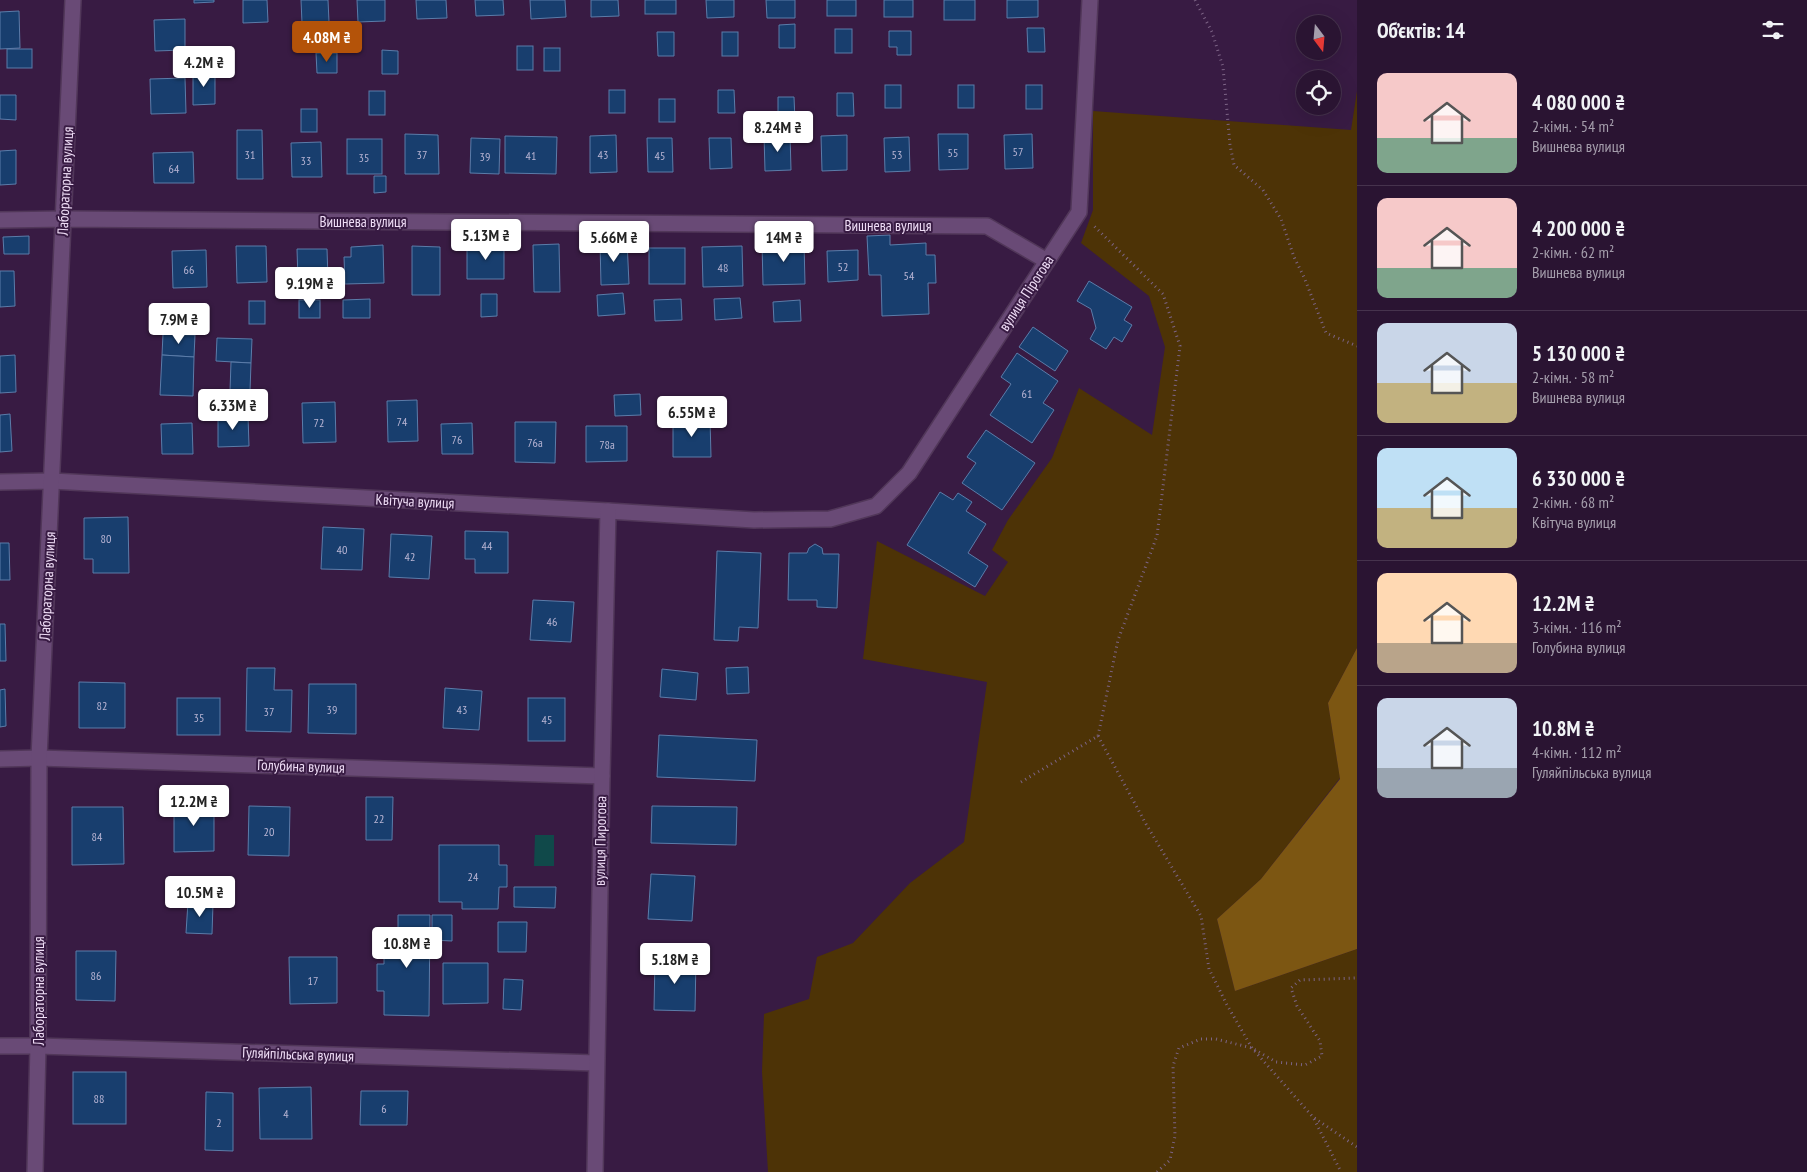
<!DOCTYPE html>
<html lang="uk">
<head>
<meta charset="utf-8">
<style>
	:root { --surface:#2a1432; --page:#321d3a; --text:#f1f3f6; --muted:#a59eac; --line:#46334d; --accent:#b45309 }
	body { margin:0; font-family:"PT Sans Narrow",sans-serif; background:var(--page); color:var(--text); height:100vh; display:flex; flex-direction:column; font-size:19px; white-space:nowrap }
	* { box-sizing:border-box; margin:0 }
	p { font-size:16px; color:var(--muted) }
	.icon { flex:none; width:28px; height:28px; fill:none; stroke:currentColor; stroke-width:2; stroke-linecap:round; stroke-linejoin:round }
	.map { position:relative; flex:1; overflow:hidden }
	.side { display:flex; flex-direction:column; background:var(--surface); width:450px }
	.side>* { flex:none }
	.needle { width:32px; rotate:164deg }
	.controls { position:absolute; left:1296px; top:15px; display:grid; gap:10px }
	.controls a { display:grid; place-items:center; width:45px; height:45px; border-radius:50%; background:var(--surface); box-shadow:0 5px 20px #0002,0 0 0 1px var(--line); font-size:25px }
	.price { position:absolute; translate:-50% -42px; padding:0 11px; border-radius:5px; background:#fff; color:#222; font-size:16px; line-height:32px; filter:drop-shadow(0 1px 2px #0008) }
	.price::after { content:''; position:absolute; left:50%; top:30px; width:15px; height:11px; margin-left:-8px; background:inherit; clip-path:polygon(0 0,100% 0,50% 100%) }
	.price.active { background:var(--accent); color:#fff }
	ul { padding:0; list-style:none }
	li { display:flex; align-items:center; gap:15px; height:125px; padding:0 20px }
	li+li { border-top:1px solid var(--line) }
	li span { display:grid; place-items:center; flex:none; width:140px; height:100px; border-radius:10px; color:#555 }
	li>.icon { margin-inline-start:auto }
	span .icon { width:60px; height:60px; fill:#fffc; stroke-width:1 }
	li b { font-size:21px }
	h2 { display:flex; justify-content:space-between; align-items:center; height:60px; padding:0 20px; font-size:21px }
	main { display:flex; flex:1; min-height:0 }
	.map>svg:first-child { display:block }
	.green { fill:#4d3306 }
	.forest { fill:#7c5612 }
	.water { fill:#10494a }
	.building { fill:#183e6e; stroke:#5b7ca9 }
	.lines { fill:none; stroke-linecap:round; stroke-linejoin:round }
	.street-casing { stroke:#513759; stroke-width:18 }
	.path { stroke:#7d6486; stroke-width:3; stroke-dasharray:1 4; stroke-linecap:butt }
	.street { stroke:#694a76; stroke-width:15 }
	.labels { text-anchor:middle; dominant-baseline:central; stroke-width:4; stroke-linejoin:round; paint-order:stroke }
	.number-label { font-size:12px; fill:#b9b5d4 }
	.street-label { font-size:15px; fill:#efddf6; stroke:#381b43 }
</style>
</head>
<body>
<main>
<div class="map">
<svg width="1357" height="1172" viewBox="0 0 1357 1172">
	<rect width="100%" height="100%" fill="#381b43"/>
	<path class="green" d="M1357,91V648L1328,703L1340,778L1261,879L1217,919L1235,991L1357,949V1172H768L762,1072L764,1014L809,999L817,957L853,943L910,883L964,842L987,682L863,659L877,541L985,596L1008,562L992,550L1008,520L1052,458L1079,388L1152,435L1165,347L1149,296L1081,243L1093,210V111L1351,130Z"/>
	<path class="forest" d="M1357,648V949L1235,991L1217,919L1261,879L1340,779L1328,703Z"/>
	<path class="water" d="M535,835H554V866H534Z"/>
	<g class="building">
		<path d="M194,0H214V2L194,3Z"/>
		<path d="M243,0H267L268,22L243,23Z"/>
		<path d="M301,0H328L329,22L302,23Z"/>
		<path d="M357,0H385V21L358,22Z"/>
		<path d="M416,0H446L447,18L417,19Z"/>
		<path d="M475,0H503L504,15L476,16Z"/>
		<path d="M530,0H565L566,17L531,19Z"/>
		<path d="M591,0H618L619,16L591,17Z"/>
		<rect x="645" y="0" width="31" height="14"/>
		<path d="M706,0H734V17L707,18Z"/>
		<path d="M766,0H795V18H767Z"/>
		<rect x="827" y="0" width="29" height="16"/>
		<rect x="884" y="0" width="29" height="17"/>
		<rect x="944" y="0" width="31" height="20"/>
		<path d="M1007,0H1038V17L1007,18Z"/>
		<path d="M19,11L20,48L0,49V12Z"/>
		<path d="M185,19V50L155,51L154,20Z"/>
		<path d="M795,24V48H779V25Z"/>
		<path d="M1027,28H1044L1045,52H1028Z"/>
		<rect x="835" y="29" width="17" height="24"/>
		<path d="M889,31H911V55H897V47H889Z"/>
		<path d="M657,32H674V56H658Z"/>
		<rect x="722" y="32" width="16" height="24"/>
		<rect x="517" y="46" width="16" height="24"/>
		<rect x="544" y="48" width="16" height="23"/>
		<rect x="7" y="49" width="25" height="19"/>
		<path d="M382,50L398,51V74H382Z"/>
		<path d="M316,53H337V73H317Z"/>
		<path d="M193,72H215V104L193,105Z"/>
		<path d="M185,78L186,113L151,114L150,79Z"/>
		<rect x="885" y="85" width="16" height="23"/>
		<rect x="958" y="85" width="16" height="23"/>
		<rect x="1026" y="85" width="16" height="24"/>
		<rect x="609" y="90" width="16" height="23"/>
		<path d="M718,90H734L735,113H718Z"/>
		<rect x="369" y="91" width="16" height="24"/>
		<path d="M837,93H853L854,116H837Z"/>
		<path d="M0,95H16V120L0,119Z"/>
		<path d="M778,97H794L795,121H778Z"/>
		<rect x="659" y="99" width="16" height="23"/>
		<rect x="301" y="109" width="16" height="23"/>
		<path d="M237,130H262L263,179H237Z"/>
		<path d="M405,134L438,135L439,174H405Z"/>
		<path d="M790,134L791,170L765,171L764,135Z"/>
		<path d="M938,134H968V169L939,170Z"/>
		<path d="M1032,134L1033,168L1005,169L1004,135Z"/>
		<path d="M616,135L617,172L590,173V136Z"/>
		<path d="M847,135V170L822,171L821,136Z"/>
		<path d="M505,136L557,137L556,174L505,173Z"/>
		<path d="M909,137L910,171L885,172L884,138Z"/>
		<path d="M471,138L500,139L499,174L470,173Z"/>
		<path d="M647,138H672L673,172H648Z"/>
		<path d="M709,138H731L732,168L710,169Z"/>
		<rect x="347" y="139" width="35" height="35"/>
		<path d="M321,142L322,177H292L291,143Z"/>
		<path d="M16,150V184L0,185V151Z"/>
		<path d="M193,152L194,183H154L153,153Z"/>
		<path d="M374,176H386V192L374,193Z"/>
		<path d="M890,235V245L926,243V255H935L936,283H928L929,314L882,316L881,275H869L867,236Z"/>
		<path d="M29,236V254H4L3,237Z"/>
		<path d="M627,240L629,284L601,285L600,242Z"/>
		<path d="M504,242V279H467V243Z"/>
		<path d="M804,242L805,284L763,285L762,243Z"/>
		<path d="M559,244L560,292H534L533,245Z"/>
		<path d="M383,245L384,283L345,284L344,257H351V247Z"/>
		<path d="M236,246H266L267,282L237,283Z"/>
		<path d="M412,246L440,247V295H412Z"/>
		<path d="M742,246L743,286L703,287L702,247Z"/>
		<rect x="649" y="248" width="36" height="36"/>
		<path d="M297,249H327L328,279L298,280Z"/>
		<path d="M206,250L207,287L173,288L172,251Z"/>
		<path d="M858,250V280L828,282L827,251Z"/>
		<path d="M0,271H14L15,306L0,307Z"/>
		<path d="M1089,281L1132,307L1124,320L1132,325L1122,342L1114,337L1106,349L1090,339L1096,328L1091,309L1077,301Z"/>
		<path d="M623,293L625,314L598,316L597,295Z"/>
		<path d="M481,294H497V316L481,317Z"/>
		<path d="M740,298L742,318L715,320L714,299Z"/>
		<path d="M370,299V318H343V300Z"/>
		<path d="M681,299L682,320L655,321L654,300Z"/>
		<rect x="299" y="300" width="21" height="18"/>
		<path d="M800,300L801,321L774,322L773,302Z"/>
		<rect x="249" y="301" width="16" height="23"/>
		<path d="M1033,327L1068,351L1055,371L1019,347Z"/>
		<path d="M163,334L195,335L194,357L162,355Z"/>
		<path d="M217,338L252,339L251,363L216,361Z"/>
		<path d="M1017,353L1058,381L1043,403L1054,410L1032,443L990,415L1011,384L1001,377Z"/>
		<path d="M15,355L16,392L0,393V356Z"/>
		<path d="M162,355L194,357L193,396L160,395Z"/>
		<path d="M231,362L251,363L250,391H230Z"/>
		<path d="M640,394L641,415L615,416L614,395Z"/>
		<path d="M417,400L418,441L388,442L387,401Z"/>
		<path d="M335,402L336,442L303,443L302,403Z"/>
		<path d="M10,414L12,451L0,452V415Z"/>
		<path d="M218,416H248L249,446L218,447Z"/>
		<path d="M710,419L711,457H673V420Z"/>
		<path d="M515,422H556L555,463L515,462Z"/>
		<path d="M192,423L193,454H162L161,424Z"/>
		<path d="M472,423L473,454H442L441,424Z"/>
		<path d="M586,426H627V461L586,462Z"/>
		<path d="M986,430L1035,463L1002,510L962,483L976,463L967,457Z"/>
		<path d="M940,492L953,500L958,493L972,502L966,511L986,524L968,553L988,566L975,587L907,545Z"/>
		<path d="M128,517L129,573H93V559H84V518Z"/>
		<path d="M323,527L364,529L362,570L321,569Z"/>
		<path d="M465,531L508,532V573H475V559H465Z"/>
		<path d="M391,534L432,536L429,579L389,577Z"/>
		<path d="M0,543H9L10,580H0Z"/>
		<path d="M815,544L822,548L823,554H839L837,608L817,607V600H788L789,553H807L809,548Z"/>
		<path d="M717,551L761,553L758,628L739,627L738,641L714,640Z"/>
		<path d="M533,600L574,602L571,642L530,640Z"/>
		<path d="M0,624H5L6,661H0Z"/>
		<path d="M748,667L749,693L727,694L726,668Z"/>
		<path d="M247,668H275L274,690H292L291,732L246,731Z"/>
		<path d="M662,669L698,673L696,700L660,697Z"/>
		<path d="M79,682L125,683V728H79Z"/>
		<path d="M309,684H356V734L308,733Z"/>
		<path d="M445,688L482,691L479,730L443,728Z"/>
		<path d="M5,689L6,726L0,727V690Z"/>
		<rect x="177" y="698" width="43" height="37"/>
		<rect x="528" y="698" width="37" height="43"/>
		<path d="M659,735L757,740L755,781L657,777Z"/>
		<path d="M366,797H393L392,840H366Z"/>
		<path d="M174,803H214V851L174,852Z"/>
		<path d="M249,806L290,807L289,856L248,855Z"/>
		<path d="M652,806L737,807L736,845L651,843Z"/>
		<path d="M72,807H123L124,864L72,865Z"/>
		<path d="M439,845H499V865H507V887H499L498,909H462V902H439Z"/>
		<path d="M651,874L695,876L692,921L648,919Z"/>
		<path d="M514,887H556L555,908L514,907Z"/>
		<path d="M188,902L213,904L212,934L186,933Z"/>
		<path d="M398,915H430L429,1016L384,1015V991H377V964H384V940H398Z"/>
		<path d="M432,915H452V941L432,940Z"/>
		<path d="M498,922H527L526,952H498Z"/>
		<path d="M76,951H116L115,1001L76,1000Z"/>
		<path d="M289,957H337V1003L290,1004Z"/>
		<path d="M655,959H696L695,1011L654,1010Z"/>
		<path d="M443,963H488V1003L443,1004Z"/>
		<path d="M504,979L523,980L521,1010L503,1009Z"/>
		<rect x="73" y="1072" width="53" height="52"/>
		<path d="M311,1087L312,1139H260L259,1088Z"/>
		<path d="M361,1091H408L407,1125H360Z"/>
		<path d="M206,1092L233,1093V1151L205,1150Z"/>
	</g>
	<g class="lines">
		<g class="street-casing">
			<g id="street">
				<path d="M0,220L64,219L987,226L1047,261"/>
				<path d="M0,482L52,481L608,511L754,520L830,519L876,506L909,473L1079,212L1090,0"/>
				<path d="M0,759L39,758L602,776"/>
				<path d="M0,1046H38L596,1063"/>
				<path d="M35,1172L38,1046L39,758L73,0"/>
				<path d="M595,1172L602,776L608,511"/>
			</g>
		</g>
		<g class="path">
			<path d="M1195,0L1212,32L1223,67L1230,145L1234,165L1263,190L1281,219L1294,257L1304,277L1326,333L1357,346"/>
			<path d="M1098,736L1146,824L1201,916L1209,969L1227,1005L1252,1048L1313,1117L1357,1147"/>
			<path d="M1021,782L1098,736L1118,640L1157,536L1180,346L1163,294L1094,226"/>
			<path d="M1314,1119L1341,1172"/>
			<path d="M1157,1172L1170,1160L1175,1136L1173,1066L1179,1048L1201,1039H1216L1252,1048L1276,1062L1305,1065L1322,1056L1320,1041L1297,1006L1291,988L1300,980L1357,978"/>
		</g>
		<use href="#street" class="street"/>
	</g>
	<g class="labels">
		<g class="number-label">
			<text x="1018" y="151">57</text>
			<text x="953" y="152">55</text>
			<text x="250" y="154">31</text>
			<text x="422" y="154">37</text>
			<text x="603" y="154">43</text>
			<text x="897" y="154">53</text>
			<text x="531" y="155">41</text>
			<text x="660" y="155">45</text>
			<text x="485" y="156">39</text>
			<text x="364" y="157">35</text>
			<text x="306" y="160">33</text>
			<text x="174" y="168">64</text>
			<text x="843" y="266">52</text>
			<text x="723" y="267">48</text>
			<text x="189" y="269">66</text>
			<text x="909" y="275">54</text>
			<text x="1027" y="393">61</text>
			<text x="402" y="421">74</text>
			<text x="319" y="422">72</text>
			<text x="457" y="439">76</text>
			<text x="535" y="442">76а</text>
			<text x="607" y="444">78а</text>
			<text x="106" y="538">80</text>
			<text x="487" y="545">44</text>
			<text x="342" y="549">40</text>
			<text x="410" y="556">42</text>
			<text x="552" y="621">46</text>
			<text x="102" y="705">82</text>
			<text x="332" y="709">39</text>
			<text x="462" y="709">43</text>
			<text x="269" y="711">37</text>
			<text x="199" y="717">35</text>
			<text x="547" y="719">45</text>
			<text x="379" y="818">22</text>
			<text x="269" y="831">20</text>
			<text x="97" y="836">84</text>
			<text x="473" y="876">24</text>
			<text x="96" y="975">86</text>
			<text x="313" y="980">17</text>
			<text x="99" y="1098">88</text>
			<text x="384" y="1108">6</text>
			<text x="286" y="1113">4</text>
			<text x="219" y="1122">2</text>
		</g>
		<g class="street-label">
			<text transform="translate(65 181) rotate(-87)">Лабораторна вулиця</text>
			<text x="363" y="221">Вишнева вулиця</text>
			<text x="888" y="225">Вишнева вулиця</text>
			<text transform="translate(1026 293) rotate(-57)">вулиця Пірогова</text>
			<text transform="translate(415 501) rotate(3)">Квітуча вулиця</text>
			<text transform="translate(47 586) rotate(-87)">Лабораторна вулиця</text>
			<text transform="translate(301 766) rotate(2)">Голубина вулиця</text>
			<text transform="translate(600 841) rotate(-89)">вулиця Пирогова</text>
			<text transform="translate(38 991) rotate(-90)">Лабораторна вулиця</text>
			<text transform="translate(298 1054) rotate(2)">Гуляйпільська вулиця</text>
		</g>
	</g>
</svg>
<div class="controls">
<a><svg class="needle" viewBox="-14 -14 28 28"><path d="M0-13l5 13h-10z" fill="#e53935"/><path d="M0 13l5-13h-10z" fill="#a59eac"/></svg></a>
<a><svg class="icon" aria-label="locate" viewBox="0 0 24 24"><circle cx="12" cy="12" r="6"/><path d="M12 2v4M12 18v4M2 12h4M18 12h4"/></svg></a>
</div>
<b class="price active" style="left:327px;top:63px">4.08M ₴</b>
<b class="price" style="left:204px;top:88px">4.2M ₴</b>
<b class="price" style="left:778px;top:153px">8.24M ₴</b>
<b class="price" style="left:486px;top:261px">5.13M ₴</b>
<b class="price" style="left:614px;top:263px">5.66M ₴</b>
<b class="price" style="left:784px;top:263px">14M ₴</b>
<b class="price" style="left:310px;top:309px">9.19M ₴</b>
<b class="price" style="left:179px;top:345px">7.9M ₴</b>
<b class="price" style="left:233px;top:431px">6.33M ₴</b>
<b class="price" style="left:692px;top:438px">6.55M ₴</b>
<b class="price" style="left:194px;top:827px">12.2M ₴</b>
<b class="price" style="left:200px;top:918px">10.5M ₴</b>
<b class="price" style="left:407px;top:969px">10.8M ₴</b>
<b class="price" style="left:675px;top:985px">5.18M ₴</b>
</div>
<section class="side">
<h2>Об’єктів: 14<svg class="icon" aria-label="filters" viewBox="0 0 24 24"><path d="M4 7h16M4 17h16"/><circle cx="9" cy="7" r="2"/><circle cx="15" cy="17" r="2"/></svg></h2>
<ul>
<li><span style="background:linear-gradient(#f6c9c9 65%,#7fa58c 0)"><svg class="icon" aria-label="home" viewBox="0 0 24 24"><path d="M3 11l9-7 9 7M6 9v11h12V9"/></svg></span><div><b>4 080 000 ₴</b><p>2-кімн. · 54 m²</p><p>Вишнева вулиця</p></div></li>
<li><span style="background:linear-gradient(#f6c9c9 70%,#7fa58c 0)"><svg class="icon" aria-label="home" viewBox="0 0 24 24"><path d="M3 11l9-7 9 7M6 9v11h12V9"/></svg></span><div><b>4 200 000 ₴</b><p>2-кімн. · 62 m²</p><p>Вишнева вулиця</p></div></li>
<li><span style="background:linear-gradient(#c9d6e8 60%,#c2b280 0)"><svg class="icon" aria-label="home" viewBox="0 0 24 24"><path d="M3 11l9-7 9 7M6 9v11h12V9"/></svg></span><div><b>5 130 000 ₴</b><p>2-кімн. · 58 m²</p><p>Вишнева вулиця</p></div></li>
<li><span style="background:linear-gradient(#bfe0f5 60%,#c2b280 0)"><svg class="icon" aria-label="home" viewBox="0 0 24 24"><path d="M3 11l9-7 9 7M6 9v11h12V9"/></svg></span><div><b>6 330 000 ₴</b><p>2-кімн. · 68 m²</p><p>Квітуча вулиця</p></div></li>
<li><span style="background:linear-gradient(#ffd9b3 70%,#b9a48a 0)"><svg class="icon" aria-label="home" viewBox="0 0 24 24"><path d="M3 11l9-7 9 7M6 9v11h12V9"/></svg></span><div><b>12.2M ₴</b><p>3-кімн. · 116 m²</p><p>Голубина вулиця</p></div></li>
<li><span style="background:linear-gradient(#c9d6e8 70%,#9aa5b1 0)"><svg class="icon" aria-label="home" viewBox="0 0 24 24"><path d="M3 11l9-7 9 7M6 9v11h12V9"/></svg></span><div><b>10.8M ₴</b><p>4-кімн. · 112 m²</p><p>Гуляйпільська вулиця</p></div></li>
</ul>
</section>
</main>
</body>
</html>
